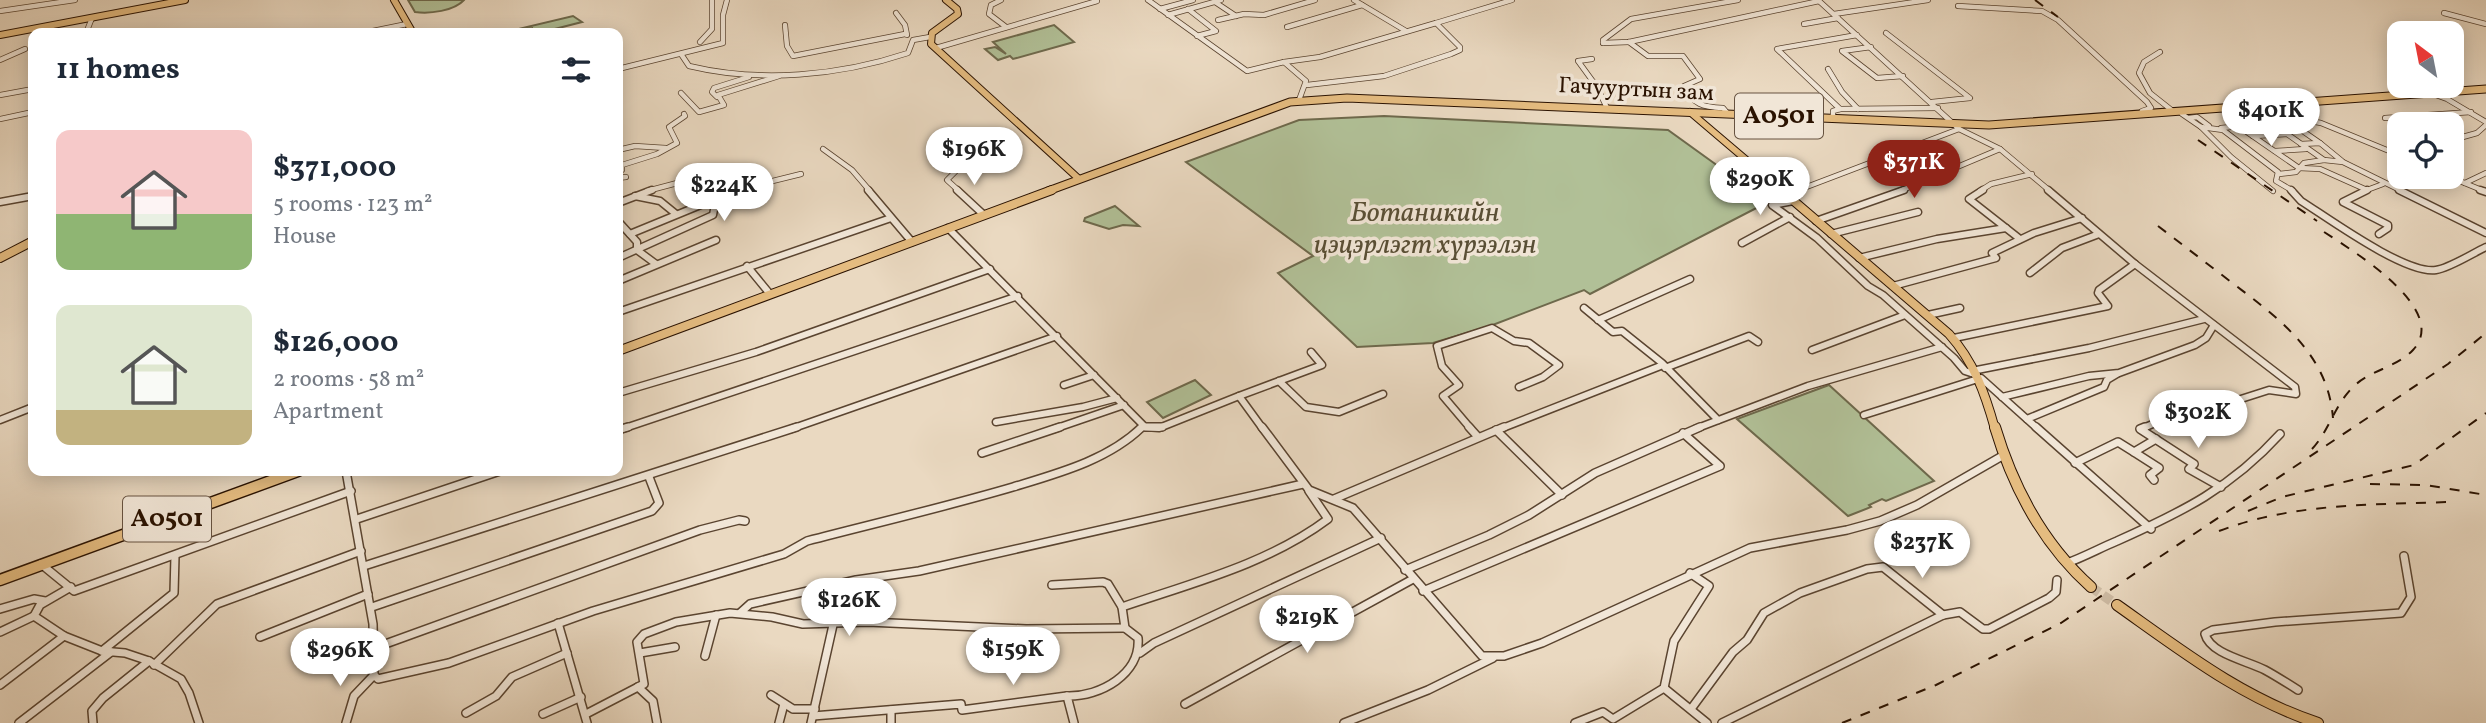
<!DOCTYPE html>
<html lang="en">
<head>
<meta charset="utf-8">
<style>
	:root { --surface:#fff; --page:#f6f6f7; --text:#1f2937; --muted:#747a83; --accent:#8f2418 }
	body { margin:0; font-family:Vollkorn,serif; background:var(--page); color:var(--text); height:100vh; display:flex; flex-direction:column; font-size:26px; white-space:nowrap }
	* { box-sizing:border-box; margin:0 }
	p { font-size:23px; color:var(--muted) }
	.icon { flex:none; width:38px; height:38px; fill:none; stroke:currentColor; stroke-width:2; stroke-linecap:round; stroke-linejoin:round }
	.map { position:relative; flex:1; overflow:hidden }
	.details { position:absolute; left:28px; top:28px; width:595px; height:448px; display:flex; flex-direction:column; background:var(--surface); border-radius:14px; box-shadow:0 4px 18px #0003 }
	.details>* { flex:none }
	.needle { width:46px; rotate:328deg }
	.fabs { position:absolute; left:2387px; top:21px; display:grid; gap:14px }
	.fabs a { display:grid; place-items:center; width:77px; height:77px; border-radius:14px; background:var(--surface); box-shadow:0 4px 18px #0003; font-size:35px }
	.price { position:absolute; translate:-50% -60px; padding:0 16px; border-radius:24px; background:#fff; color:#222; font-size:23px; line-height:46px; filter:drop-shadow(0 2px 4px #0008) }
	.price::after { content:''; position:absolute; left:50%; top:42px; width:21px; height:16px; margin-left:-10px; background:inherit; clip-path:polygon(0 0,100% 0,50% 100%) }
	.price.on { background:var(--accent); color:#fff }
	ul { padding:0; list-style:none }
	li { display:flex; align-items:center; gap:21px; height:175px; padding:0 28px }
	li span { display:grid; place-items:center; flex:none; width:196px; height:140px; border-radius:14px; color:#555 }
	li>.icon { margin-inline-start:auto }
	span .icon { width:84px; height:84px; fill:#fffc; stroke-width:1 }
	li b { font-size:30px }
	h2 { display:flex; justify-content:space-between; align-items:center; height:84px; padding:0 28px; font-size:30px }
	.map>svg:first-child { display:block }
	.green { fill:#b1c097; stroke:#6e694c; stroke-width:2 }
	.lines { fill:none; stroke-linecap:round; stroke-linejoin:round }
	.major-tunnel { stroke:#cdbba4; stroke-width:10; stroke-dasharray:10 4.5; stroke-linecap:butt }
	.minor-far2-casing { stroke:#5a4430; stroke-width:6 }
	.minor-far1-casing { stroke:#5a4430; stroke-width:9 }
	.minor-casing { stroke:#5a4430; stroke-width:10 }
	.major-far2-casing { stroke:#2a1200; stroke-width:8 }
	.major-far1-casing { stroke:#2a1200; stroke-width:10 }
	.major-casing { stroke:#2a1200; stroke-width:12 }
	.highway-far2-casing { stroke:#2a1200; stroke-width:9 }
	.highway-far1-casing { stroke:#2a1200; stroke-width:10 }
	.highway-casing { stroke:#2a1200; stroke-width:13 }
	.minor-far2 { stroke:#f1e6d7; stroke-width:4.5 }
	.minor-far1 { stroke:#f1e6d7; stroke-width:6 }
	.minor { stroke:#f1e6d7; stroke-width:7 }
	.major-far2 { stroke:#e5bc80; stroke-width:6 }
	.major-far1 { stroke:#e5bc80; stroke-width:8 }
	.major { stroke:#e5bc80; stroke-width:10 }
	.highway-far2 { stroke:#e5bc80; stroke-width:7 }
	.highway-far1 { stroke:#e5bc80; stroke-width:8 }
	.highway { stroke:#e5bc80; stroke-width:10 }
	.rail { stroke:#2a1200; stroke-width:2; stroke-dasharray:10 10; stroke-linecap:butt }
	.labels { text-anchor:middle; dominant-baseline:central; stroke-width:7; stroke-linejoin:round; paint-order:stroke }
	.far-street-label { font-size:23px; fill:#2a1200; stroke:#f1e6d7 }
	.shield { fill:#f1e6d7; stroke:#665240; stroke-width:2 }
	.shield-label { font-size:26px; font-weight:bold; fill:#2a1200 }
	.park-label { font-size:28px; font-style:italic; fill:#594f35; stroke:#f1e6d7 }
</style>
</head>
<body>
<div class="map">
<svg width="2486" height="723" viewBox="0 0 2486 723">
	<rect width="100%" height="100%" fill="#ead9c1"/>
	<filter id="stains"><feTurbulence type="fractalNoise" baseFrequency=".00286" numOctaves="4"/><feColorMatrix values="0 0 0 0 .2 0 0 0 0 .09 0 0 0 0 .02 0 0 0 .5 -.17"/></filter>
	<radialGradient id="worn" r=".72"><stop offset=".6" stop-color="#630" stop-opacity="0"/><stop offset="1" stop-color="#630" stop-opacity=".3"/></radialGradient>
	<g class="green">
		<path d="M408,0H464C454,11 430,14 415,12Z"/>
		<path d="M573,16L582,22L539,33H517L533,28L502,33Z"/>
		<path d="M1054,25L1074,42L1013,59L1010,56L998,60L985,49L995,47L1006,54L993,42Z"/>
		<path d="M1384,116L1668,130L1768,202L1590,294L1584,290L1490,326L1433,343L1357,347L1278,273L1313,256L1186,162L1299,120Z"/>
		<path d="M1115,206L1139,226L1123,225L1109,229L1084,221L1085,218Z"/>
		<path d="M1195,380L1211,395L1163,418L1147,402Z"/>
		<path d="M1829,385L1934,481L1886,501L1882,499L1869,505L1871,507L1848,516L1737,419Z"/>
	</g>
	<g class="lines">
		<path class="major-tunnel" d="M2091,587L2117,605"/>
		<g class="minor-far2-casing">
			<g id="minor-far2">
				<path d="M1001,0L991,5L989,14L1006,27"/>
				<path d="M1148,0L1247,71L1284,62L1306,81L1299,100"/>
				<path d="M1354,0L1406,31"/>
				<path d="M1215,2L1236,16"/>
				<path d="M1958,6L2042,11L2058,20L2147,102L2151,108L2142,111"/>
				<path d="M1160,9L1193,0"/>
				<path d="M1188,9L1216,31L1197,36"/>
				<path d="M0,11L75,0"/>
				<path d="M896,13L905,25L907,35"/>
				<path d="M2444,13L2486,24"/>
				<path d="M1834,14L1928,0"/>
				<path d="M1168,15L1221,0"/>
				<path d="M1218,20L1244,14L1264,15L1315,0"/>
				<path d="M1804,24L1838,18"/>
				<path d="M785,25L787,46L793,56L905,34"/>
				<path d="M1287,27L1362,5"/>
				<path d="M86,33L92,18"/>
				<path d="M363,33L407,24"/>
				<path d="M1886,33L1970,98L1932,102"/>
				<path d="M700,42L712,29V0"/>
				<path d="M1629,42L1648,56H1683L1700,79L1684,86C1693,105 1703,107 1723,108L1728,114"/>
				<path d="M1603,43L1629,42L1819,1"/>
				<path d="M1603,43V40L1631,19L1738,0"/>
				<path d="M1871,47L1842,51L1877,78L1903,76"/>
				<path d="M936,48L1097,1"/>
				<path d="M2160,52L2144,62L2139,73L2150,93L2174,112"/>
				<path d="M681,54L689,66C760,83 839,76 908,53L913,40L930,37"/>
				<path d="M1592,59L1578,61L1597,87L1607,108"/>
				<path d="M0,60L25,49"/>
				<path d="M1284,62L1320,57L1436,23"/>
				<path d="M618,69L723,43V15L727,0"/>
				<path d="M1828,69L1842,92L1858,109"/>
				<path d="M1307,85L1384,76L1451,54L1460,50V47L1436,23L1512,0"/>
				<path d="M681,93L699,112L724,105L718,95L779,76"/>
				<path d="M2433,94L2447,99L2486,122"/>
				<path d="M0,95L33,89"/>
				<path d="M717,97L712,92L714,88L749,77"/>
				<path d="M2241,108L2321,123L2399,155"/>
				<path d="M1840,109L1777,49L1857,35"/>
				<path d="M2256,112L2324,160L2343,162L2402,191"/>
				<path d="M2182,114L2201,127L2223,130L2278,172L2276,181L2293,191"/>
				<path d="M2281,116L2320,143"/>
				<path d="M2189,118L2197,117L2209,126"/>
				<path d="M2385,118L2471,112"/>
				<path d="M0,119L33,112"/>
				<path d="M1833,119V111L1840,109L1938,108"/>
				<path d="M2201,127L2231,157L2273,191"/>
				<path d="M2221,128L2272,123"/>
				<path d="M1959,129L2000,149L2050,191"/>
				<path d="M2244,130L2299,168L2320,169L2367,190L2383,184"/>
				<path d="M2253,136L2288,134"/>
				<path d="M2452,140L2477,133L2486,125"/>
				<path d="M2301,144L2320,143L2342,161"/>
				<path d="M823,149L852,170L870,191"/>
				<path d="M618,150L635,146L666,148"/>
				<path d="M2275,151L2306,149"/>
				<path d="M943,152L958,169L947,180L959,191"/>
				<path d="M618,171L622,170V165L657,154L677,143L669,127L685,116L684,114"/>
				<path d="M2279,174L2296,172L2304,163L2324,160"/>
				<path d="M2450,177L2484,191"/>
				<path d="M618,178L626,177"/>
				<path d="M2465,183L2486,173"/>
				<path d="M647,191L681,182"/>
				<path d="M732,191L801,174"/>
				<path d="M1796,191L1959,129L1818,0"/>
				<path d="M1900,191L2000,149"/>
				<path d="M1980,191L1991,184L2032,174"/>
				<path d="M2364,191L2367,190"/>
			</g>
		</g>
		<g class="minor-far1-casing">
			<g id="minor-far1">
				<path d="M868,190L912,242"/>
				<path d="M957,190L984,215"/>
				<path d="M1983,190L1969,199L2020,239"/>
				<path d="M2048,190L2135,264L2295,387L2296,394L2269,390L2194,414L2162,420L2141,429"/>
				<path d="M2291,190L2301,201C2328,218 2406,275 2436,270C2450,268 2473,253 2486,247"/>
				<path d="M2367,190L2343,202L2388,225V228L2379,234"/>
				<path d="M2399,190L2486,233"/>
				<path d="M2480,190L2486,192"/>
				<path d="M1786,195L1800,190"/>
				<path d="M635,196L660,201L676,214"/>
				<path d="M1793,201L1772,205L1817,238L1868,286L1883,295L1954,358L1965,371L1977,375"/>
				<path d="M0,202L33,196"/>
				<path d="M618,203L652,190"/>
				<path d="M618,221L637,242V250L656,264"/>
				<path d="M1816,221L1904,190"/>
				<path d="M948,228L1145,427L1159,428L1239,396L1263,429"/>
				<path d="M630,234L737,190"/>
				<path d="M1831,234L1918,212"/>
				<path d="M1742,243L1790,217"/>
				<path d="M618,258L713,215L716,199"/>
				<path d="M1859,258L1937,239L2006,228"/>
				<path d="M747,266L770,294"/>
				<path d="M2030,273L2062,248L2099,234"/>
				<path d="M618,281L716,240"/>
				<path d="M1893,286L1996,258L1992,253L2034,233L2082,218"/>
				<path d="M1584,308L1613,332L1622,331L1662,363L1718,420"/>
				<path d="M618,312L891,218"/>
				<path d="M1928,315L1960,308"/>
				<path d="M1598,320L1690,279"/>
				<path d="M1954,338L2108,306L2098,293L2099,290L2135,264"/>
				<path d="M1812,350L1905,315"/>
				<path d="M1665,368L1749,336L1758,342"/>
				<path d="M1977,370L2089,348L2204,319"/>
				<path d="M1279,381L1306,407L1339,412L1383,394"/>
				<path d="M1064,385L1094,375"/>
				<path d="M618,393L756,352L990,269"/>
				<path d="M1239,396L1322,365L1311,352"/>
				<path d="M2002,397L2089,376L2119,373L2195,345L2206,338L2214,325"/>
				<path d="M1864,415L1981,378L2038,429"/>
				<path d="M2027,419L2104,387L2107,380L2117,374"/>
				<path d="M0,420L33,407"/>
				<path d="M996,422L1083,407L1117,398"/>
				<path d="M622,429L1018,296"/>
				<path d="M791,429L1057,336"/>
				<path d="M1054,429L1124,405"/>
				<path d="M1140,429L1143,426"/>
				<path d="M1471,429L1443,396L1459,385L1442,366L1437,346L1492,328L1514,341L1529,343L1559,365L1543,377L1519,387"/>
				<path d="M1500,429L1663,365"/>
				<path d="M1695,429L1808,386L1942,347"/>
			</g>
		</g>
		<g class="minor-casing">
			<g id="minor">
				<path d="M1145,427H1162"/>
				<path d="M1262,427L1309,490L1353,508L1482,656H1504L1542,643L1750,548L1847,530L1880,521L1917,505L2004,455"/>
				<path d="M1469,427L1478,437"/>
				<path d="M2036,427L2151,529"/>
				<path d="M2145,427L2140,429L2194,464L2189,469L2221,487"/>
				<path d="M618,430L628,427"/>
				<path d="M1496,430L1562,495"/>
				<path d="M2134,452L2159,468L2150,475L2154,480"/>
				<path d="M982,453L1060,427"/>
				<path d="M2075,463L2118,442L2134,452L2156,439"/>
				<path d="M346,471L373,624L374,675L378,679L449,663L593,611L784,554L807,541C876,523 945,507 1013,487C1059,473 1108,460 1142,427"/>
				<path d="M1334,499L1504,427"/>
				<path d="M357,519L500,471"/>
				<path d="M2067,563C2084,557 2100,548 2117,541C2182,512 2231,488 2280,434"/>
				<path d="M41,564L74,591L351,491"/>
				<path d="M364,566L797,427"/>
				<path d="M1405,570L1489,535L1529,515L1595,473L1700,427"/>
				<path d="M1052,585L1103,582L1108,584L1122,607"/>
				<path d="M71,587L40,605L34,616L64,636L102,651L125,653L149,661L181,679L189,693L199,723"/>
				<path d="M1423,591L1720,466L1683,433"/>
				<path d="M372,607L652,511L659,503L649,477"/>
				<path d="M0,609L34,599L45,601"/>
				<path d="M740,613L750,604L856,580L919,571L1303,484"/>
				<path d="M558,623L587,723"/>
				<path d="M0,632L34,616"/>
				<path d="M260,637L368,594"/>
				<path d="M377,647L700,530L739,520L745,521"/>
				<path d="M102,651L174,593L175,556"/>
				<path d="M640,653L675,647"/>
				<path d="M1140,653L1154,643L1381,538"/>
				<path d="M705,656L716,615"/>
				<path d="M154,665L217,604L361,551"/>
				<path d="M0,685L64,636"/>
				<path d="M1664,688L1707,723"/>
				<path d="M2298,690C2287,683 2276,676 2265,670C2248,661 2210,654 2205,634L2213,630L2275,622L2401,613L2411,597L2404,556"/>
				<path d="M771,695L793,709H815"/>
				<path d="M1185,704L1413,579"/>
				<path d="M1691,709L1733,652L1747,640L1764,613L1800,593L1867,569L1883,567L1943,615"/>
				<path d="M891,710V723"/>
				<path d="M466,713L496,696L512,677L567,653"/>
				<path d="M543,714L581,697"/>
				<path d="M586,714L638,687"/>
				<path d="M813,716L961,704L962,710L1067,696"/>
				<path d="M19,723L111,652"/>
				<path d="M93,723L92,711L103,698L149,661"/>
				<path d="M346,723L354,696L374,675"/>
				<path d="M657,723L653,701L638,687L644,684L637,642L644,634L676,622L730,613L772,617L803,624L868,622L1026,629L1125,628"/>
				<path d="M779,723L784,704"/>
				<path d="M811,723L833,625"/>
				<path d="M1074,723L1067,696C1100,697 1141,674 1138,638L1125,628L1122,607C1192,583 1268,564 1328,519L1309,491"/>
				<path d="M1344,723L1428,690L1493,658"/>
				<path d="M1575,723L1603,712L1613,719L1664,688L1674,641L1709,586L1690,573"/>
				<path d="M1722,723L1943,615L1960,612L1983,629H1989L2049,598L2056,592L2057,580"/>
			</g>
		</g>
		<g class="major-far2-casing">
			<g id="major-far2">
				<path d="M394,0L413,33"/>
				<path d="M946,0L957,9L958,14L932,33L931,44L1079,179"/>
				<path d="M0,35L185,0"/>
				<path d="M1690,112L1783,191"/>
			</g>
		</g>
		<g class="major-far1-casing">
			<g id="major-far1">
				<path d="M1781,190L1949,334C1974,362 1985,393 1995,429"/>
				<path d="M0,258L33,241"/>
			</g>
		</g>
		<g class="major-casing">
			<g id="major">
				<path d="M1995,427C2013,487 2044,545 2091,587"/>
				<path d="M2117,605C2182,651 2242,698 2318,723"/>
			</g>
		</g>
		<g class="highway-far2-casing">
			<path id="highway-far2" d="M1048,191L1290,102L1347,98L1989,125L2486,89"/>
		</g>
		<g class="highway-far1-casing">
			<path id="highway-far1" d="M618,351L1052,190"/>
		</g>
		<g class="highway-casing">
			<path id="highway" d="M0,580L298,471"/>
		</g>
		<use href="#minor-far2" class="minor-far2"/>
		<use href="#minor-far1" class="minor-far1"/>
		<use href="#minor" class="minor"/>
		<use href="#major-far2" class="major-far2"/>
		<use href="#major-far1" class="major-far1"/>
		<use href="#major" class="major"/>
		<use href="#highway-far2" class="highway-far2"/>
		<use href="#highway-far1" class="highway-far1"/>
		<use href="#highway" class="highway"/>
		<g class="rail">
			<path d="M2035,0L2058,17"/>
			<path d="M2198,140L2317,221"/>
			<path d="M2158,226C2184,246 2209,265 2235,285C2281,320 2328,355 2333,418"/>
			<path d="M2312,449C2329,431 2335,404 2354,386C2371,370 2397,367 2413,350C2452,308 2346,247 2318,228"/>
			<path d="M2370,484L2426,485L2486,495"/>
			<path d="M2248,511L2282,497L2414,465L2486,413"/>
			<path d="M2219,531C2293,503 2369,505 2447,502"/>
			<path d="M1842,723L1936,685L2061,623L2448,364L2486,333"/>
		</g>
	</g>
	<g class="labels">
		<g class="far-street-label">
			<text transform="translate(1636 90) rotate(3)">Гачууртын зам</text>
		</g>
		<g class="shield">
			<rect x="1735" y="93.5" width="88" height="45" rx="5"/>
			<rect x="123" y="496.5" width="88" height="45" rx="5"/>
		</g>
		<g class="shield-label">
			<text x="1779" y="116">A0501</text>
			<text x="167" y="519">A0501</text>
		</g>
		<g class="park-label">
			<text x="1425" y="213">Ботаникийн<tspan x="1425" dy="32">цэцэрлэгт хүрээлэн</tspan></text>
		</g>
	</g>
	<rect width="100%" height="100%" filter="url(#stains)"/>
	<rect width="100%" height="100%" fill="url(#worn)"/>
</svg>
<div class="fabs">
<a><svg class="needle" viewBox="-14 -14 28 28"><path d="M0-13l5 13h-10z" fill="#e53935"/><path d="M0 13l5-13h-10z" fill="#747a83"/></svg></a>
<a><svg class="icon" aria-label="locate" viewBox="0 0 24 24"><circle cx="12" cy="12" r="6"/><path d="M12 2v4M12 18v4M2 12h4M18 12h4"/></svg></a>
</div>
<b class="price" style="left:2271px;top:148px">$401K</b>
<b class="price" style="left:974px;top:187px">$196K</b>
<b class="price on" style="left:1914px;top:200px">$371K</b>
<b class="price" style="left:1760px;top:217px">$290K</b>
<b class="price" style="left:724px;top:223px">$224K</b>
<b class="price" style="left:2198px;top:450px">$302K</b>
<b class="price" style="left:1922px;top:580px">$237K</b>
<b class="price" style="left:849px;top:638px">$126K</b>
<b class="price" style="left:1307px;top:655px">$219K</b>
<b class="price" style="left:1013px;top:687px">$159K</b>
<b class="price" style="left:340px;top:688px">$296K</b>
<section class="details">
<h2>11 homes<svg class="icon" aria-label="filters" viewBox="0 0 24 24"><path d="M4 7h16M4 17h16"/><circle cx="9" cy="7" r="2"/><circle cx="15" cy="17" r="2"/></svg></h2>
<ul>
<li><span style="background:linear-gradient(#f6c9c9 60%,#8fb573 0)"><svg class="icon" aria-label="home" viewBox="0 0 24 24"><path d="M3 11l9-7 9 7M6 9v11h12V9"/></svg></span><div><b>$371,000</b><p>5 rooms · 123 m²</p><p>House</p></div></li>
<li><span style="background:linear-gradient(#dfe7d0 75%,#c2b280 0)"><svg class="icon" aria-label="home" viewBox="0 0 24 24"><path d="M3 11l9-7 9 7M6 9v11h12V9"/></svg></span><div><b>$126,000</b><p>2 rooms · 58 m²</p><p>Apartment</p></div></li>
</ul>
</section>
</div>
</body>
</html>
